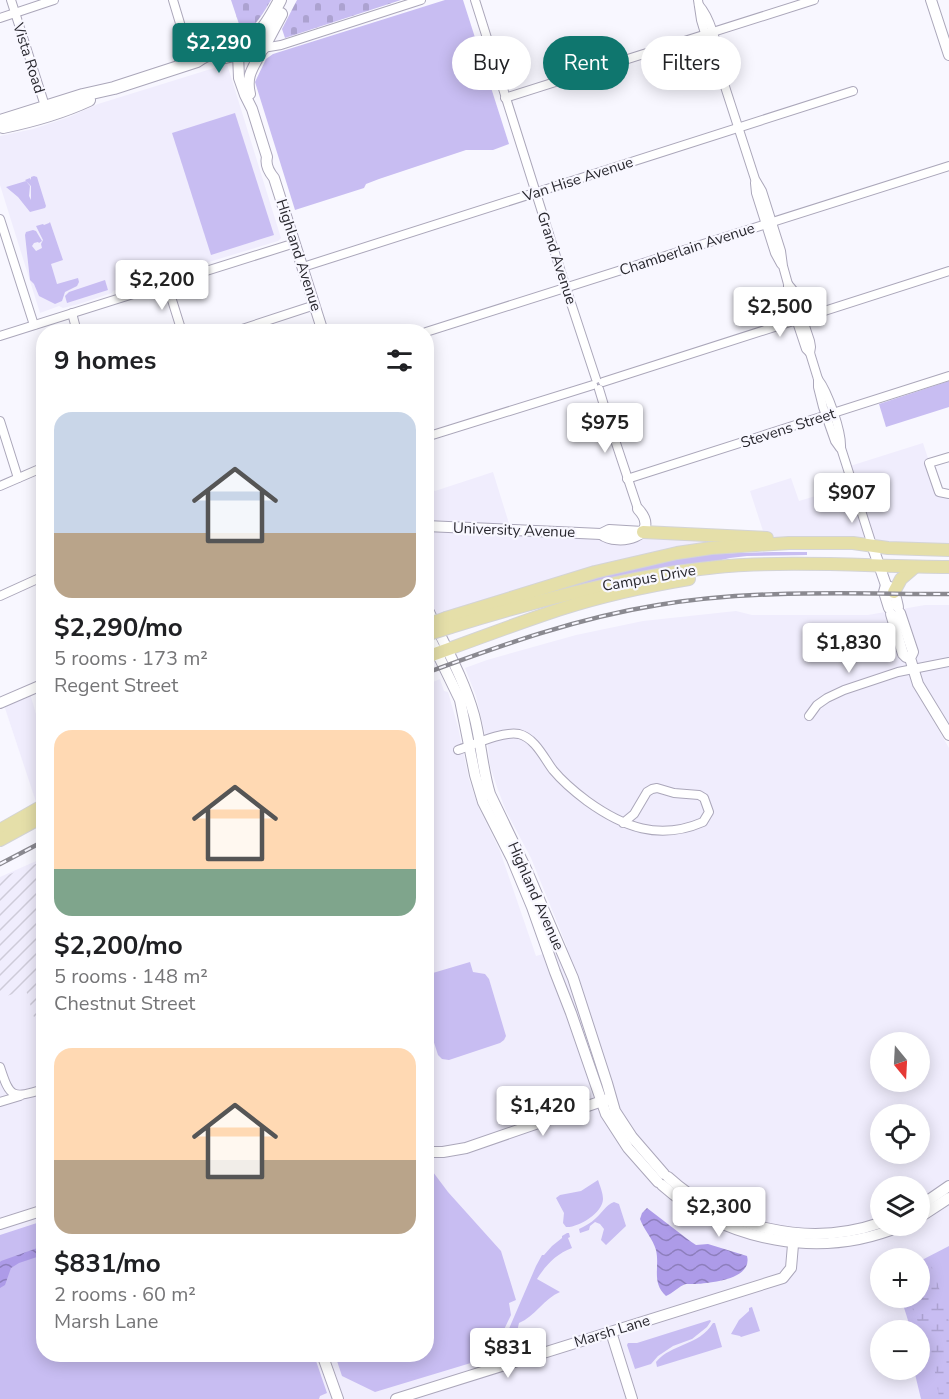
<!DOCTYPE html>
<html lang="en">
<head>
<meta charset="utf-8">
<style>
	:root { --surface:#fff; --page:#f6f6f6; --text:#202124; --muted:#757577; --accent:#0f766e }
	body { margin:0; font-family:"Nunito Sans",sans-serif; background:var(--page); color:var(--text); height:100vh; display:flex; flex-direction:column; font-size:22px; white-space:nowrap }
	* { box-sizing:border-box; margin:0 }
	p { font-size:20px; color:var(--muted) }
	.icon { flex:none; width:33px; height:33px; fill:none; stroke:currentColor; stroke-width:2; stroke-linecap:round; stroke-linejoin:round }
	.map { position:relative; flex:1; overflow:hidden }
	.details { position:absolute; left:36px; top:324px; width:398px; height:1038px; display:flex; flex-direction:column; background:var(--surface); border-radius:24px; box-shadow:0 3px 15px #0003 }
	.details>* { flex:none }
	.guide { position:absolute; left:452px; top:36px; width:406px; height:54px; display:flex; gap:12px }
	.needle { width:39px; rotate:162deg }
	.tools { position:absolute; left:870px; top:1032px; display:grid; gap:12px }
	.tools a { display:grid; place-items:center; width:60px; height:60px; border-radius:50%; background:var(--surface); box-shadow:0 3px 15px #0003; font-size:30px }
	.price { position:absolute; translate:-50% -51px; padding:0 14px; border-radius:6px; background:#fff; color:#222; font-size:20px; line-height:39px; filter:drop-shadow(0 2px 3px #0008) }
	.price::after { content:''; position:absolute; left:50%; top:36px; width:18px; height:14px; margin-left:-9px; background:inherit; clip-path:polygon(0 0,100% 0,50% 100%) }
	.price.current { background:var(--accent); color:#fff }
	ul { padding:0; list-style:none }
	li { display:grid; align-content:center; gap:12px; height:318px; padding:0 18px }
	li span { display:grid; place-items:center; height:186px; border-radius:18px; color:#555 }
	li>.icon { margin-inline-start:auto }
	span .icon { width:108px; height:108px; fill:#fffc; stroke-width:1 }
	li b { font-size:26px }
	h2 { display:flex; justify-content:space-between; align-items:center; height:72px; padding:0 18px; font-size:26px }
	.pill { padding:0 21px; border-radius:27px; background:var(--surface); box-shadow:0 3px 15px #0003; font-size:21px; line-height:54px }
	.pill.current { background:var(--accent); color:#fff }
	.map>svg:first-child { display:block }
	.built { fill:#f0edfd; fill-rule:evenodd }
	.industrial { fill:url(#industrial-furrows) }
	.green { fill:#c8bdf2 }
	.wetland { fill:url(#wetland-marsh) }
	.cemetery { fill:url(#cemetery-stones) }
	.water { fill:url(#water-waves) }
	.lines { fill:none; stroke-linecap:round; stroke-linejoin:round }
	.minor-casing { stroke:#aba7ba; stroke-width:10 }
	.tertiary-casing { stroke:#aba7ba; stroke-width:12 }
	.secondary-casing { stroke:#aba7ba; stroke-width:14 }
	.primary-casing { stroke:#d4d4d5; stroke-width:14 }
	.minor { stroke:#fff; stroke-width:8 }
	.tertiary { stroke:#fff; stroke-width:10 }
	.secondary { stroke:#fff; stroke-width:12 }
	.primary { stroke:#e5dfa9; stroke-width:12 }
	.rail-casing { stroke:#8a8990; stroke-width:4.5 }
	.rail { stroke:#f8f7ff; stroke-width:2; stroke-dasharray:7; stroke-linecap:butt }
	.primary-bridge-casing { stroke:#d4d4d5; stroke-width:14; stroke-linecap:butt }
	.primary-bridge { stroke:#e5dfa9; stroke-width:12 }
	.labels { text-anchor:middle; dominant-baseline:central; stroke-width:4.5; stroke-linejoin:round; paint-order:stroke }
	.street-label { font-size:15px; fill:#29282f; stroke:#f8f7ff }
</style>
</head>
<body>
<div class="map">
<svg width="949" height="1399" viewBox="0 0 949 1399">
	<defs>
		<pattern id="industrial-furrows" width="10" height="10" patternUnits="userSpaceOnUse" patternTransform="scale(1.5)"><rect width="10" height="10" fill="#f0edfd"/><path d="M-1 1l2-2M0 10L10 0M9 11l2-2" fill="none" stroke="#cecbd9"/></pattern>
		<pattern id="wetland-marsh" width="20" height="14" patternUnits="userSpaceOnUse" patternTransform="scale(1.5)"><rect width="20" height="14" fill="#c8bdf2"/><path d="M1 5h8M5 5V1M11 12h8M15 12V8" fill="none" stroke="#aca2d0"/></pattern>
		<pattern id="cemetery-stones" width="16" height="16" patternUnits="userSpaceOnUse" patternTransform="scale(1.5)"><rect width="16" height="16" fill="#c8bdf2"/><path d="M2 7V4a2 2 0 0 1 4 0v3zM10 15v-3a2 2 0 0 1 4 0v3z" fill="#aca2d0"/></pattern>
		<pattern id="water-waves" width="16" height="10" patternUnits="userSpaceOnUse" patternTransform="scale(1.5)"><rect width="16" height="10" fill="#ad9be8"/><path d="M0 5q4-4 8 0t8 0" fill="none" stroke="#8d7ebc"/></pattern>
	</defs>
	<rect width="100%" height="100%" fill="#f8f7ff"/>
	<g class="built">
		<path d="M227,64L281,238L278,241L113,291L112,293L79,304L63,308L59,306L40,313L0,185V136L33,129L69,117L98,104Z"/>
		<path d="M923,443L939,492L949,494V550L888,548H711L426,625V487L435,491L493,472L511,530L765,537L750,491L791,478L799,501L852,485L847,467Z"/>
		<path d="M925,605H949V735L918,685L923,703L949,748V1399H0V877L43,858L44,1354H426V685L440,679L444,691L448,692L458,727L469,779L478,806L500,851L536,956L567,947L531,858L506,811L497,787L490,766L488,747L476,696L465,668L487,660L576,635L643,621L736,611L752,615H868ZM880,1042H920V1082H880ZM880,1114H920V1154H880ZM880,1186H920V1226H880ZM880,1258H920V1298H880ZM880,1330H920V1370H880Z"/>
		<path d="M29,690L43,738V805L38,808L3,702Z"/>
	</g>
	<path class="industrial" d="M43,861V1048L26,990L0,998V878Z"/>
	<g class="green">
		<path d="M445,0H463L509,144L493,150H466L379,179L366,184L364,188L295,210L255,82L266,59L273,54Z"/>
		<path d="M235,113L274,235L211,255L172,133Z"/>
		<path d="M34,176L37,177L46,206L45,208L30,212L18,197L6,187L26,181L30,186L29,196L31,200V186L25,180L30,178L31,180V177Z"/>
		<path d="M50,222L63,260L51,264L57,284L78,278L79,282L77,286L65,292L62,301L55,304L39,296L34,284L30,280L25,235L26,232L33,230L36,231L42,241L39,243L38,242L34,243L32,246L36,251L42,248L41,244L43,240L36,226L43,224L44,225L49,223Z"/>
		<path d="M105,280L108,290L67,303L65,296L69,292Z"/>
		<path d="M949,381V407L886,427L879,404Z"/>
		<path d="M774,552H807V555L747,556L730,558L709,563L534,597L586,579L663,561L703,554Z"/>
		<path d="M470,962L473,972L485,974L489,979L506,1036L504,1040L500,1043L449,1060L442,1059L438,1055L426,1018V1014L431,1012L426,998V975Z"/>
		<path d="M426,1169L433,1172L448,1192L501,1251L516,1300L509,1303L511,1315L500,1338L484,1359L375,1392L342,1376L335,1355L426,1354Z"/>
		<path d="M598,1180C600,1186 603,1193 603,1199C603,1213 578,1228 566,1227L563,1223L564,1213L556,1198L560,1195L581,1191Z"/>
		<path d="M614,1202L619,1204L626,1226L606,1245L601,1240L604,1229L600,1224L595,1222L590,1226L589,1230L580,1233L579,1229C585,1226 591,1223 596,1218C602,1213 606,1205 614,1202Z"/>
		<path d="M43,1221L44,1354L314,1355L327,1393L320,1396L319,1399H0V1235Z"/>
		<path d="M567,1233H569L570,1237L568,1238L572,1248C556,1254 546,1265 537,1279L560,1292C545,1298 534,1317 519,1323C517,1329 518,1334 516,1339C511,1346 502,1352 495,1358L492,1359L505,1338L536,1266L542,1255H544L552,1246L562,1238V1236Z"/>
		<path d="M949,1246V1399H921L914,1370H920V1330H911L901,1298H920V1261Z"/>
		<path d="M752,1307L760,1331L741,1337L740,1336L731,1334L739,1320L749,1311V1308Z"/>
		<path d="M710,1320L711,1321L707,1327L692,1339L673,1346L658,1356L651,1364L635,1369L627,1345L628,1343H637Z"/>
		<path d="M713,1323H715L722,1347L657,1367L656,1362C672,1343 699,1346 713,1323Z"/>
	</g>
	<path class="wetland" d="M926,1263L930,1264L934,1271L949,1322V1399H942L939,1397L933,1360L927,1343L908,1298H920V1264Z"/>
	<g class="cemetery">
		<path d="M231,0H271C263,14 255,26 243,36Z"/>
		<path d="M297,0H401L285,38L282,29Z"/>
	</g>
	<g class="water">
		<path d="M647,1208L690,1241L696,1245L708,1244L747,1256C753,1279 711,1283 696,1284C692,1284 689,1284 686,1284C679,1286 673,1293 666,1296C651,1282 660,1267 656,1250C653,1239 644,1230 640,1219L642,1213Z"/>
		<path d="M43,1246V1255L19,1263L11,1268L5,1285L0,1288V1262L1,1261Z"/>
	</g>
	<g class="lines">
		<g class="minor-casing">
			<g id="minor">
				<path d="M11,0L46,109"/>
				<path d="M173,0L192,63"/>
				<path d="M475,0L566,288L596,379"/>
				<path d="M698,0L701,20L711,53L717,62L755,179L762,191L781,251L783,266L788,284V292L796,319L806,349L810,353"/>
				<path d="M699,5C709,16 720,47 717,62"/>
				<path d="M0,18L54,0"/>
				<path d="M263,48L281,45L421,0"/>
				<path d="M505,98L814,0"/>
				<path d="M755,183L756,193L775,253L781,264"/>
				<path d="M0,219L34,325"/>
				<path d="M303,267L853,91"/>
				<path d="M167,284L182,332"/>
				<path d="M788,284L793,290L810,341L811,347L810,353L818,379V387L823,407L835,441L840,448"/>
				<path d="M72,313L77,332"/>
				<path d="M233,332L315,305"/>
				<path d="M426,332L949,166"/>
				<path d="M0,336L295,243"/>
				<path d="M818,379C828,392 842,432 841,448L872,545"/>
				<path d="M603,382L949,271"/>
				<path d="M599,389L609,422L638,509"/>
				<path d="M0,421L18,478"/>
				<path d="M426,437L593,385"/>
				<path d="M949,457L929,463L939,492L949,494"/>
				<path d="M627,479L949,376"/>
				<path d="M0,486L44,467"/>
				<path d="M0,596L44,576"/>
				<path d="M809,716L817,705L827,698L844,690L898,672L949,662"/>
				<path d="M458,750C475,744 502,731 519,734C535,738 544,758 553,770C563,782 575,792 587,801C623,827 659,841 703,822L709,812L704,798L699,795L674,793L657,788L652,789L647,792L634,814L623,823"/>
				<path d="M0,1067C10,1098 12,1099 44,1089"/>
				<path d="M0,1102L20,1096"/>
			</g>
		</g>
		<g class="tertiary-casing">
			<g id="tertiary">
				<path d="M931,0L949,55"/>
				<path d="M242,48L238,54L239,78L245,95L252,109L267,157C265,165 269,172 274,178L323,332"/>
				<path d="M250,94C245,74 255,66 263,48"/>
				<path d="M426,526L601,534L609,530L643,532"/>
				<path d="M601,534C618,547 663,536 638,509"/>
				<path d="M872,545L886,585C895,589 896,598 898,607"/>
				<path d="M886,585L884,592L889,608"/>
				<path d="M426,610L429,612C445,646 464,679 474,715C481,741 482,768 490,794L527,871L573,978L607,1083L615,1111L632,1137L664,1174"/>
				<path d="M900,613L913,652L910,658L918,684L949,735"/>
				<path d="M891,614L903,654L906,657L910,658"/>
				<path d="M426,630L460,700L475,775L483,802L512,859L532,907L555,972L571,1013L606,1114L628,1148L658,1182"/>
				<path d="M0,703L44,684"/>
				<path d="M426,1152H443L466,1148L608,1099"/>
				<path d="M668,1177C724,1228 808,1248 880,1223"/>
				<path d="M662,1185C726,1242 821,1260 901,1226"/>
				<path d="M920,1206L949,1186"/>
				<path d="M920,1217L949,1198"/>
				<path d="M0,1224L44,1210"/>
				<path d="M611,1332L632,1399"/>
				<path d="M322,1354L338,1399"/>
				<path d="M396,1399L783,1278L791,1268L794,1233"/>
			</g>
		</g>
		<g class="secondary-casing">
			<g id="secondary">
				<path d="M221,58L263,48L281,14"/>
				<path d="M0,121L83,95L114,88L197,61C206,54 216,52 227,48C260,38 264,30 280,0"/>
				<path d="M3,127C32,121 61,113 89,100"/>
			</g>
		</g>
		<g class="primary-casing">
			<g id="primary">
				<path d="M643,532L767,538"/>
				<path d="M894,592L901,579L915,567"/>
				<path d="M446,618L595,572L677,553L711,548L789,543H853L888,548L949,550"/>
				<path d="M451,627C525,604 599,584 676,572C699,569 721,566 744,565C812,561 881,567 949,567"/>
				<path d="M426,657C472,641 517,623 564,608C605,595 647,586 689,579"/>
				<path d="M0,830L44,805"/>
				<path d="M0,840L44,816"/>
			</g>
		</g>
		<use href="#minor" class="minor"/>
		<use href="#tertiary" class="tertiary"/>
		<use href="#secondary" class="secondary"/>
		<use href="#primary" class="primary"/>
		<g class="rail-casing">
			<g id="rail">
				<path d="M426,673C502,645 577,618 658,605C753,589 852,594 949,594"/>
				<path d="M0,864L44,841"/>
			</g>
		</g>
		<use href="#rail" class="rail"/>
		<g class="primary-bridge-casing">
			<g id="primary-bridge">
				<path d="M426,625L446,618"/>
				<path d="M426,635L451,627"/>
			</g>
		</g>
		<use href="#primary-bridge" class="primary-bridge"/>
	</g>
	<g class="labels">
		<g class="street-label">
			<text transform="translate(29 58) rotate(72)">Vista Road</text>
			<text transform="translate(578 179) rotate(-18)">Van Hise Avenue</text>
			<text transform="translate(687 249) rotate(-18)">Chamberlain Avenue</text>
			<text transform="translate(299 255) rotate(72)">Highland Avenue</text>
			<text transform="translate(557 258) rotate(72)">Grand Avenue</text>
			<text transform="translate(788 428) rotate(-18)">Stevens Street</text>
			<text transform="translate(514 530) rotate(2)">University Avenue</text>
			<text transform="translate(649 578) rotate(-10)">Campus Drive</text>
			<text transform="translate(536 896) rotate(66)">Highland Avenue</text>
			<text transform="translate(612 1331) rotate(-17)">Marsh Lane</text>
		</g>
	</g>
</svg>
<div class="tools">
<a><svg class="needle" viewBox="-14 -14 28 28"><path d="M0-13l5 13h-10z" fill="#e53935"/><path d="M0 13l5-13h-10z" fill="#757577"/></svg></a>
<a><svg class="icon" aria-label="locate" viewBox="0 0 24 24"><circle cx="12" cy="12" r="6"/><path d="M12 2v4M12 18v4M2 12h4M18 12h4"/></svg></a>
<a><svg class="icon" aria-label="layers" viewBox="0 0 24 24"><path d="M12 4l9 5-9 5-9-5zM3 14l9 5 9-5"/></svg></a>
<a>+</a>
<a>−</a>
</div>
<b class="price current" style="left:219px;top:74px">$2,290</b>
<b class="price" style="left:162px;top:311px">$2,200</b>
<b class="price" style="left:780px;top:338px">$2,500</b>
<b class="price" style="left:605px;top:454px">$975</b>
<b class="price" style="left:852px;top:524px">$907</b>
<b class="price" style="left:849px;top:674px">$1,830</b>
<b class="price" style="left:543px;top:1137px">$1,420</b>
<b class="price" style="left:719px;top:1238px">$2,300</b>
<b class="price" style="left:508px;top:1379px">$831</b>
<div class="guide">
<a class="pill">Buy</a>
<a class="pill current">Rent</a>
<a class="pill">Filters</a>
</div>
<section class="details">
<h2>9 homes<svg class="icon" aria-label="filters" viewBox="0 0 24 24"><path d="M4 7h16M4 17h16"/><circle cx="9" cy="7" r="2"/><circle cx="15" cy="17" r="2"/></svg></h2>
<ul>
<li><span style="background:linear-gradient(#c9d6e8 65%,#b9a48a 0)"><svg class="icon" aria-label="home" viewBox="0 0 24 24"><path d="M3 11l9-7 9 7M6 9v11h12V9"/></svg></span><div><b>$2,290/mo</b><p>5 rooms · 173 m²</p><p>Regent Street</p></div></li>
<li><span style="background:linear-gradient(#ffd9b3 75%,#7fa58c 0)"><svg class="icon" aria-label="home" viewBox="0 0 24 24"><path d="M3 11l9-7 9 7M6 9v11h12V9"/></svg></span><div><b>$2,200/mo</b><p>5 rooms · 148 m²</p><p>Chestnut Street</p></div></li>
<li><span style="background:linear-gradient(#ffd9b3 60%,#b9a48a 0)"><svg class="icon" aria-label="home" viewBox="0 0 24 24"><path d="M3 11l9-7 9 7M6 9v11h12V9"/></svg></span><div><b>$831/mo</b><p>2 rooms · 60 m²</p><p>Marsh Lane</p></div></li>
</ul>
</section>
</div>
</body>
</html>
